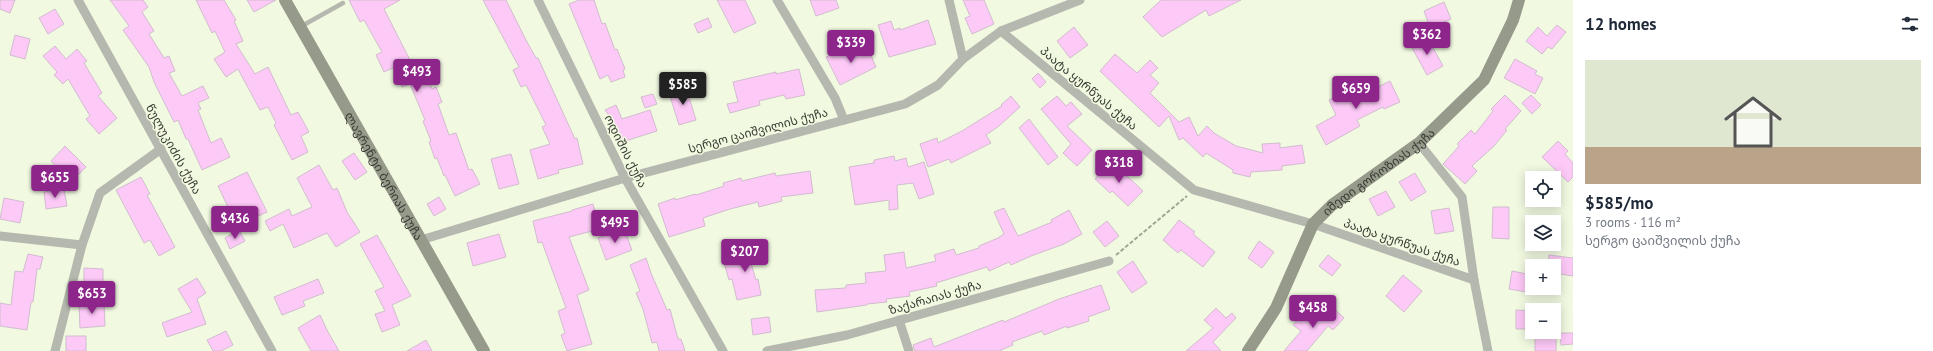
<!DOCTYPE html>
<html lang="en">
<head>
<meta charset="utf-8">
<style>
	:root { --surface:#fff; --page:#f6f6f7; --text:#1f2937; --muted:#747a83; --accent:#8e258a }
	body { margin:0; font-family:"PT Sans","Noto Sans Georgian",sans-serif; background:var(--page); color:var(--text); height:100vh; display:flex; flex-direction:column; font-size:15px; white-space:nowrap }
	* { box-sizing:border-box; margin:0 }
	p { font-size:13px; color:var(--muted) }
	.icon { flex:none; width:22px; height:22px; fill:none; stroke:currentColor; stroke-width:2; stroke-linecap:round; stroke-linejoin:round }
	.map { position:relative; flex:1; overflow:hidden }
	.details { display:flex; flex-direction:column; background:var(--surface); width:360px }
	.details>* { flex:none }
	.controls { position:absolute; left:1525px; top:171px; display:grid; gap:8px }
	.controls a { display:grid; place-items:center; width:36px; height:36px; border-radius:0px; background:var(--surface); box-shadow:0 2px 10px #0003; font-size:20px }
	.price { position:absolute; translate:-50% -34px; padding:0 9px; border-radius:4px; background:var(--accent); color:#fff; font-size:13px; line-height:26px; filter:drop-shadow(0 1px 2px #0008) }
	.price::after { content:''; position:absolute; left:50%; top:24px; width:12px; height:9px; margin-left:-6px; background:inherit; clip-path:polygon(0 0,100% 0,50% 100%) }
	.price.on { background:#222; color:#fff }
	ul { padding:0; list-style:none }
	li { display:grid; align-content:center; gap:8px; height:212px; padding:0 12px }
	li span { display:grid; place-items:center; height:124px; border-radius:0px; color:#555 }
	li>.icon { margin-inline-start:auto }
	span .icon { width:72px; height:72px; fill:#fffc; stroke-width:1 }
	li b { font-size:17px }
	h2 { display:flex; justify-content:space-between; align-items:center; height:48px; padding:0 12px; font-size:17px }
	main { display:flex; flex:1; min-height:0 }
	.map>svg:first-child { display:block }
	.building { fill:#fdc9f7; stroke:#d1bdce }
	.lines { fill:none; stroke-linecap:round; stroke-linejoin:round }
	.path { stroke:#a1a695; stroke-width:2; stroke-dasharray:4 2; stroke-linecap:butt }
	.lane { stroke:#b4b8ae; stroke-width:4.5 }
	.street { stroke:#b4b8ae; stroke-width:9 }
	.secondary { stroke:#959a8b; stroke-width:12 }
	.labels { text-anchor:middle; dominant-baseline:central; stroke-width:3; stroke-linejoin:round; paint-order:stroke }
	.street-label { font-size:12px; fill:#383b32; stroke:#f1f9e1 }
</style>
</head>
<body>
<main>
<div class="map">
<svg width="1573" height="351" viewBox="0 0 1573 351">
	<rect width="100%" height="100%" fill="#f1f9e1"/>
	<g class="building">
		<path d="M0,0H15L10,13L0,9Z"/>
		<path d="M110,0H143L148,7L142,12L154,31L149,34L164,58L169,56L175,71L169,73L182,96L203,86L209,98L198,103L201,109L198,110L211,143L221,138L230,157L202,170L188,139H186L178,120L174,122L154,82L149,67L123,30L129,26Z"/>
		<path d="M196,0H224L236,20L234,21L243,41L236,44L255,74L268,67L291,115L298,112L309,132L301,136L308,152L292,160L274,125L276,123L268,107L260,110L238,69L226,77L214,59L225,52L215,31L212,33Z"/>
		<path d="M247,0H276L254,12Z"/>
		<path d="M349,0H400L384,9L412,64L419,61L432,89L436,87L442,102L438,104L449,135L456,133L469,170L472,169L480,184L455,196L445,175L444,176L437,158L435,159L429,142L431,141L423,121L425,120L410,84L402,87L393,68L384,72L376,55L382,52L364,20L360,22Z"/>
		<path d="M483,0H506L526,40L536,58H538L575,139L577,138L583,164L558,170L559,173L538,179L530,150L550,144L542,127L546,125L526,85L521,87L513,70L519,67Z"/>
		<path d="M579,0H594L602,24L605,23L615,50L617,49L625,69L623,70L625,77L611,82L608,75L600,79L569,4Z"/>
		<path d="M717,0H745L756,23L734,33Z"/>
		<path d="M810,0H836L839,8L816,16Z"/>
		<path d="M963,0H984L994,24L972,34L965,18L970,16Z"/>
		<path d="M1161,0H1241L1209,16L1206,10L1162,37L1143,17Z"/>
		<path d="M1444,2L1451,19L1430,28L1424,11Z"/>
		<path d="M55,9L64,24L48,34L39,18Z"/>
		<path d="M708,18L712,27L698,33L694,24Z"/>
		<path d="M928,20L936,44L889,57L878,25L891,21L894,30L900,28V30Z"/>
		<path d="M1557,25L1566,32L1552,49L1548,47L1542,54L1526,41L1538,27L1547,36Z"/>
		<path d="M1074,27L1088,45L1070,58L1057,41Z"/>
		<path d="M15,35L30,39L25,59L10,55Z"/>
		<path d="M1427,37L1443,66L1427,75L1411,46Z"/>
		<path d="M55,46L66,59L77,49L87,61L84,63L102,93L98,96L117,118L99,134L86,119L90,116L68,79L63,84L54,75L57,72L43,56Z"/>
		<path d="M867,46L876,67L840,85L826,57L842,50L845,55Z"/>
		<path d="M1115,54L1137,73L1150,60L1158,68L1150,75L1159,83L1150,93L1179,122L1189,117L1198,136L1207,126L1214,133L1236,146L1263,153L1262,144L1280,143V148L1302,145L1305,163L1282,166V170L1251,172L1250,177L1233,173V170L1206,153L1203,157L1183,138L1179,140L1169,116L1159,127L1100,71Z"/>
		<path d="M1515,59L1537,71L1535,74L1543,78L1535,94L1504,78Z"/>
		<path d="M799,69L805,95L786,99L784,95L759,101L760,105L730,113L727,104L738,102L733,82L776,72V74Z"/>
		<path d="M1038,73L1046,82L1040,88L1032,79Z"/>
		<path d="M1390,81L1400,102L1384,109L1383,107L1357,120L1360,126L1326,145L1316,126L1336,115L1329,100L1346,92L1347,96L1367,86L1370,91Z"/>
		<path d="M686,87L696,120L679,125L669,93Z"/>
		<path d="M653,94L657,104L645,108L641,97Z"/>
		<path d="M1505,95L1521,111L1505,129L1507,130L1494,146L1472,166L1477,171L1465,184L1443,164L1459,146L1457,144L1471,130L1475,134L1493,111L1491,109Z"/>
		<path d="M1531,95L1541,105L1532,114L1522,103Z"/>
		<path d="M1011,96L1020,107L999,126L986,135L991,143L951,163L949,159L928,167L920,144L937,138L938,143L962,131L1002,106L1001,105Z"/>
		<path d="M1057,96L1066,106L1071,102L1082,114L1067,126L1092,150L1077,166L1063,153L1071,144L1041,109Z"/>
		<path d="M616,105L622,119L650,110L657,131L619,143L611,118L605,110Z"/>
		<path d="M1029,119L1058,157L1048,165L1019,128Z"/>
		<path d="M1558,141L1568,151L1565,154L1573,163V177L1568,182L1542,157Z"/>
		<path d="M65,146L86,167L71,182L51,161Z"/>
		<path d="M354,153L367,172L355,180L342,161Z"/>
		<path d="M511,154L519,184L499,189L491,159Z"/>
		<path d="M894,156L895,161L906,158L908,167L924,162L934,194L919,199L913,183L897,185L898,209L889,210V200L855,205L849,167L874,163V160Z"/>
		<path d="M1111,161L1143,191L1128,206L1112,191L1110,193L1095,179Z"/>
		<path d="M319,165L333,190L337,188L347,212L360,232L336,247L327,233L294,248L283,224L270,231L265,221L289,209L292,216L312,207L297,178Z"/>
		<path d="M810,171L813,193L781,197L782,201L759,207L758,202L730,209L703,218L705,226L669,237L658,204L675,198V200L695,194L696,195L724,186L723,183L741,178L742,181L775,173L776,176Z"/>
		<path d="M247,172L267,212L237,226L218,186Z"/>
		<path d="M1415,173L1426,192L1411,201L1399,182Z"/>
		<path d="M141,177L150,194L147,195L175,247L159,256L150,240L144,243L116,190Z"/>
		<path d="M64,189L67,206L46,209L44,192Z"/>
		<path d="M1386,191L1395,207L1378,216L1369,199Z"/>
		<path d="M439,197L446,209L434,216L427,204Z"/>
		<path d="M4,198L24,202L20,223L0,219Z"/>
		<path d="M593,204L600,229L569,237L589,290L577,295L592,344L567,351L561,335L565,333L558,311L566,308L542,242L538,243L533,221L572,211V210Z"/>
		<path d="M1493,207H1509V239L1492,238Z"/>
		<path d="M1004,208L1018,236L1052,222L1051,220L1069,210L1082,234L1064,244L1031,256L1011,265L1009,262L989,271L987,267L936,283L937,286L909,292L910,296L886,299L887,302L867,304V305L817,312L815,290L846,288V285L866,283L865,273L886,271L884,255L904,252L906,268L936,261L934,255L954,249L956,255L979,248V246L998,238L1004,234L994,212Z"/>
		<path d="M1449,208L1454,231L1435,234L1431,211Z"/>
		<path d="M1179,220L1195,232L1193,234L1215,252L1203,267L1181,250L1178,253L1163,240Z"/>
		<path d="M1107,221L1119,236L1105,247L1093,232Z"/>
		<path d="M624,229L632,250L606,260L598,238Z"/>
		<path d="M239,230L245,241L230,249L225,238Z"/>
		<path d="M499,234L506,257L473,266L467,243Z"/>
		<path d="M377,235L411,296L392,305L400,325L382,332L375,314L385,311L375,291L384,287L360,244Z"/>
		<path d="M1259,241L1274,252L1262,268L1248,258Z"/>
		<path d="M765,248L768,258L751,263L756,280L758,279L761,295L737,300L732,279L729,280L723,259Z"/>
		<path d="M28,254L43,257L40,269H37L33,302H31L27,330L0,326V303L11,305L15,271L23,272Z"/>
		<path d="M1328,255L1341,265L1332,276L1319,266Z"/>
		<path d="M1549,255L1573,258V276L1554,273V266H1548Z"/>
		<path d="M646,258L651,273L667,310L670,309L678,339H681L685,351H659L657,342L652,343L643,309L636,293L640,291L630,265Z"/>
		<path d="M1133,261L1147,283L1132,293L1117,272Z"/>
		<path d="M84,268L103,269V287H84Z"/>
		<path d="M1512,271L1532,275V293L1509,289Z"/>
		<path d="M1403,275L1422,291L1404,312L1386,296Z"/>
		<path d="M197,278L206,293L197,299L206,324L167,337L162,323L192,312L178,289Z"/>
		<path d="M318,279L324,293L303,301L305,306L282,315L274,297Z"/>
		<path d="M1101,285L1110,309L1088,317L1089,321L1067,328V326L1044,335L1042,331L1012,342L1013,345L999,351H915L913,345L931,338L934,347L1003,320L1004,322L1059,299Z"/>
		<path d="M104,303L105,326L80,328L79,304Z"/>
		<path d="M1330,305L1344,318L1333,330L1328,326L1307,351H1284L1301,331L1293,325L1304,312L1315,321Z"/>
		<path d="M1216,308L1226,318L1232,313L1236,318L1213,342L1221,351H1186L1213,328L1204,320Z"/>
		<path d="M1516,310L1532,311V329H1516Z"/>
		<path d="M320,315L328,332L339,351H311L298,328Z"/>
		<path d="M769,317L771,332L753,335L751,319Z"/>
		<path d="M226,331L233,345L221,351H213L207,340Z"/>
		<path d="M1560,333H1573V344L1561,345Z"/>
		<rect x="66" y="336" width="20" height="15"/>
		<rect x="1535" y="337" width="21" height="14"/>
		<path d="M426,340L432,351H407Z"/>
	</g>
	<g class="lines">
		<path class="path" d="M1116,255L1187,196"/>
		<path class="lane" d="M300,27L343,3"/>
		<g class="street">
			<path d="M78,0L272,351"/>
			<path d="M538,0L625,178L723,351"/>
			<path d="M777,0L835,98L844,120"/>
			<path d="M949,0L963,59"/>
			<path d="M1001,31L1194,190L1313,224L1474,280L1488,351"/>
			<path d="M1419,143L1462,197L1474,280"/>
			<path d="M0,236L82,245"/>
			<path d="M421,240L625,178L905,104L938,85L963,59L1001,31L1080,0"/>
			<path d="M899,320L909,351"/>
			<path d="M55,351L82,245L100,193L161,149"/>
			<path d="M767,351L847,335L1109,261"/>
		</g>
		<g class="secondary">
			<path id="s1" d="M285,0L484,351"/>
			<path id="s2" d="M1248,351L1276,308L1313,224L1332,205L1419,143L1484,80L1513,20L1519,0"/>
		</g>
	</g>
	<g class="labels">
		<g class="street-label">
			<text transform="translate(1089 88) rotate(40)">პაატა ყურწუას ქუჩა</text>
			<text transform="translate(758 130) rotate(-15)">სერგო ცაიშვილის ქუჩა</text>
			<text transform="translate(174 149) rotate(61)">წულუკიძის ქუჩა</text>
			<text transform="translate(626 151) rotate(63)">ოდიშის ქუჩა</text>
			<text stroke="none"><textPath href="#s2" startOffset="227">იმედი გოროზიას ქუჩა</textPath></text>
			<text stroke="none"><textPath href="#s1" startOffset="202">ლავრენტი ბერიას ქუჩა</textPath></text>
			<text transform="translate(1402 242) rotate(19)">პაატა ყურწუას ქუჩა</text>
			<text transform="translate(935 297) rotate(-16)">ზაქარაიას ქუჩა</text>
		</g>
	</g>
</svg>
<div class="controls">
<a><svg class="icon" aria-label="locate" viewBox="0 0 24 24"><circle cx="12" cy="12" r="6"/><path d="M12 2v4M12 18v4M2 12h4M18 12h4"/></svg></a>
<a><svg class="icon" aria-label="layers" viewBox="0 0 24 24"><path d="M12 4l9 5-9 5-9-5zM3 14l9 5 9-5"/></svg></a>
<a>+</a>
<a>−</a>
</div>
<b class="price" style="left:1427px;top:56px">$362</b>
<b class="price" style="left:851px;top:64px">$339</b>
<b class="price" style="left:417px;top:93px">$493</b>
<b class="price on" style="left:683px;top:106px">$585</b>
<b class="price" style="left:1356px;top:110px">$659</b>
<b class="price" style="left:1119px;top:184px">$318</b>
<b class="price" style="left:55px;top:199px">$655</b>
<b class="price" style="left:235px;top:240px">$436</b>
<b class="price" style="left:615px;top:244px">$495</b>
<b class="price" style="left:745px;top:273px">$207</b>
<b class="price" style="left:92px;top:315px">$653</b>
<b class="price" style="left:1313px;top:329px">$458</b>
</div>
<section class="details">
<h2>12 homes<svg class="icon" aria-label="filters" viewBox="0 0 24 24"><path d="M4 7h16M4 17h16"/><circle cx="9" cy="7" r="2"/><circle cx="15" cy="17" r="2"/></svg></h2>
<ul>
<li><span style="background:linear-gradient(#dfe7d0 70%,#b9a48a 0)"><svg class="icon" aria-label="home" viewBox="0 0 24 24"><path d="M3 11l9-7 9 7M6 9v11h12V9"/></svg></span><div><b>$585/mo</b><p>3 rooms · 116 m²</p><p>სერგო ცაიშვილის ქუჩა</p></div></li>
</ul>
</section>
</main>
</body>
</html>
